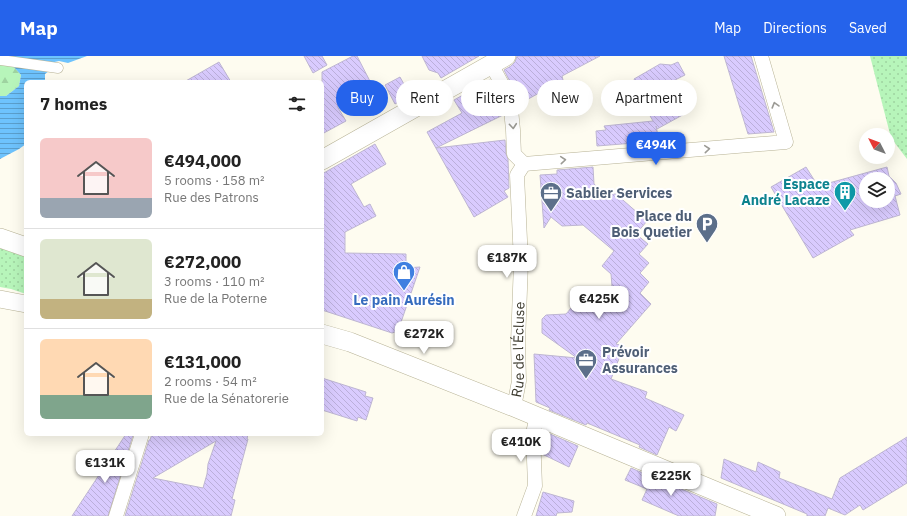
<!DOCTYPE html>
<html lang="en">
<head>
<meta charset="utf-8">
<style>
	:root { --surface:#fff; --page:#f2f2f2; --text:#222; --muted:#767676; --line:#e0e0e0; --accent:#2563eb }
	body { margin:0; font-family:"IBM Plex Sans",sans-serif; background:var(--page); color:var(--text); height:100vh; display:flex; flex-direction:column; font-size:15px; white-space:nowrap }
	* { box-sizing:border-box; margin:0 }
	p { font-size:13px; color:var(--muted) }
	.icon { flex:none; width:22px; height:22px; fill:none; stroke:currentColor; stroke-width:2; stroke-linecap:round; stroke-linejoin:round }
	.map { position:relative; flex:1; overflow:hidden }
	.panel { position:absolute; left:24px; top:24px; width:300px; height:356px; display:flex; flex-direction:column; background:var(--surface); border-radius:6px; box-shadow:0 4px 16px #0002 }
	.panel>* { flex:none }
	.guide { position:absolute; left:336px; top:24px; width:380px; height:36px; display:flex; gap:8px }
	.needle { width:26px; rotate:312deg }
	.tools { position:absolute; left:859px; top:72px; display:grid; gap:8px }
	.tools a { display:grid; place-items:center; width:36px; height:36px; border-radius:50%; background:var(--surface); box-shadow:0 4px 16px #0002; font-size:20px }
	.price { position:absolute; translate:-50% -34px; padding:0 9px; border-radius:8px; background:#fff; color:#222; font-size:13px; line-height:26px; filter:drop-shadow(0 1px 2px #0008) }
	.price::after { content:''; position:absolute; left:50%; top:24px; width:12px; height:9px; margin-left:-6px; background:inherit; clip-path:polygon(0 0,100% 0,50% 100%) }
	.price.current { background:var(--accent); color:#fff }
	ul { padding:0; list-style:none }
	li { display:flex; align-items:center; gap:12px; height:100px; padding:0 16px }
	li+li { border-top:1px solid var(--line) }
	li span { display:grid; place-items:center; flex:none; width:112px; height:80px; border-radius:6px; color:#555 }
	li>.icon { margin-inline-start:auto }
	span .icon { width:48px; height:48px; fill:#fffc; stroke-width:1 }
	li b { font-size:17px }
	h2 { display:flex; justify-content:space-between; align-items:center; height:48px; padding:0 16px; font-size:17px }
	.pill { padding:0 14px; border-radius:18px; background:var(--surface); box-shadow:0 4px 16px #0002; font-size:14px; line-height:36px }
	.pill.current { background:var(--accent); color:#fff }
	header { display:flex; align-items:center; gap:24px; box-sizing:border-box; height:56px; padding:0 20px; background:var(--accent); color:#fff }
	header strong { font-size:19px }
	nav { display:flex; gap:22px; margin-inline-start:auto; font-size:14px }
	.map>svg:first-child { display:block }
	.grass { fill:url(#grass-dots) }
	.forest { fill:url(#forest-firs) }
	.water { fill:url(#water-rules) }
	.building { fill:url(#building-back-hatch); stroke:#beb6d2; fill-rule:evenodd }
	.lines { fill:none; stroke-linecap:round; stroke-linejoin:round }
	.pedestrian-casing { stroke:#b7b295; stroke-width:11 }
	.minor-casing { stroke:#b7b295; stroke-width:15 }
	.tertiary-casing { stroke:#b7b295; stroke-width:18 }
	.secondary-casing { stroke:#b7b295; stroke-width:20 }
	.pedestrian { stroke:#fff; stroke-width:10 }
	.minor { stroke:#fff; stroke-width:14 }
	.tertiary { stroke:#fff; stroke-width:17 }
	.secondary { stroke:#fff; stroke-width:19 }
	.oneway { stroke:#9c9b95 }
	.labels { text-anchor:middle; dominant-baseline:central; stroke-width:4; stroke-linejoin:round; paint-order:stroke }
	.culture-label { font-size:14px; font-weight:bold; fill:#0d838f; stroke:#fff; text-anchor:end }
	.service-label { font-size:14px; font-weight:bold; fill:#4e5e75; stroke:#fff; text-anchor:start }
	.shop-label { font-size:14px; font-weight:bold; fill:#366cbe; stroke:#fff }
	.street-label { font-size:14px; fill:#39372b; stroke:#fff }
</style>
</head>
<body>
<header>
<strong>Map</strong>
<nav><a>Map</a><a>Directions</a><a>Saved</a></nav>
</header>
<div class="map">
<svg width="907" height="460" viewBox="0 0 907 460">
	<defs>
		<pattern id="grass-dots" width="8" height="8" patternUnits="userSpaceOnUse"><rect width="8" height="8" fill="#b7f5ba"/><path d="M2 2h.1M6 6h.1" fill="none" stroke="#9ed3a0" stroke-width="1.8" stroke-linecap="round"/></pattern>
		<pattern id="forest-firs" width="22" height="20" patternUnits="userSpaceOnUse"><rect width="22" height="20" fill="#b7f5ba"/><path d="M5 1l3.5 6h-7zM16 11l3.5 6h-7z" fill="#9ed3a0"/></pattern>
		<pattern id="water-rules" width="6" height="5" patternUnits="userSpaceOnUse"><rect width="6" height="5" fill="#6ec3fd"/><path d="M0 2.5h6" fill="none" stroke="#5b9fcd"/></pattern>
		<pattern id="building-back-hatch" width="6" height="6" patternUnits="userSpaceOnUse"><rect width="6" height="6" fill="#d9cbfe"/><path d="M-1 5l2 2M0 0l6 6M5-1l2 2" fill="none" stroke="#bbafda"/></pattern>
	</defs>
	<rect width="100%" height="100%" fill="#fefcf0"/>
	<g class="grass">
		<path d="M870,0H907V103L891,82Z"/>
		<path d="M0,191L26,198V238L11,233L0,231Z"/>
	</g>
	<path class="forest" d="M0,0H13V10L21,19L19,30L6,40H0Z"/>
	<path class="water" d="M13,0H87L68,7L59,5L50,7L49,15L45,18V26H26V88L19,93L0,103V40H6L19,30L21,19L13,10Z"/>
	<g class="building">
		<path d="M304,0H322L327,9L313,17Z"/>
		<path d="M353,0H357L373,31L337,50L346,65L322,78V16Z"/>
		<path d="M422,0H479L441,22L438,17L429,14Z"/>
		<path d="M517,0H600L562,20L563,24L519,48L517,39L504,14L511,10L515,6Z"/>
		<path d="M724,0H751L774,76L748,78Z"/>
		<path d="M219,6L231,26H184Z"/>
		<path d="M678,6L685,19L671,26L688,56L657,73L656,70L659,85L597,90L596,75L606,74L604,70L653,65L638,39L641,37L634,23L660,8L671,9Z"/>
		<path d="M400,21L410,39L395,48L385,29Z"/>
		<path d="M490,24L502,46L503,59L436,92L505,84L506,98L508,103L509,132L504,135L508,141L474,161L427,76L462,57L454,44Z"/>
		<path d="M375,88L386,108L351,128L364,151L370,148L376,160L345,176V197L406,198V212L420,211L398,275L392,277L322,254V118Z"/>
		<path d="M593,111L594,128L605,138H616L647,165L636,178L648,188L639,198L649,207L640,217L649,226L640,237L651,248L616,288L624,290L611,323L647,336L645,342L684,359L676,375L669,371L657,399L639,391L640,389L587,367L586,369L549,354L550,352L536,346L534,298L577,302L542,277V263L546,259L566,258L572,251L594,250L612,230L611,218L602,210L614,195L583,169L562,170L551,161L544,172L540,119L557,118V114Z"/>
		<path d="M806,111L818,130L887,111L889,120L896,127L901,138L895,140L900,159L850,174L854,179L813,202L771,131ZM866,123H888V145H866Z"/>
		<path d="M322,322L366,336L365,340L373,342L366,364L358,361L357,365L322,354Z"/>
		<path d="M543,375L578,390L569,411L542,398V379Z"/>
		<path d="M126,378L133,379L108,460H72Z"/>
		<path d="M152,378H248L247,383H248L232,443L235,444L231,460H125L149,384H150ZM216,385L208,408L207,418L203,432L153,422Z"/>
		<path d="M907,381V427L863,454L860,449L845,459L828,452L825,460H807V458L721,422L724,403L756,416L758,406L780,416L779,422L832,443L840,422Z"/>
		<path d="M631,412L717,448L715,460H679L642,444L647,433L625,424Z"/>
		<path d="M543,436L574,445L572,456L557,457L556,460H536Z"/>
	</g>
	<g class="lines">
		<g class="pedestrian-casing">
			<path id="pedestrian" d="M1,0V4L58,12"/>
		</g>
		<g class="minor-casing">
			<g id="minor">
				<path d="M491,8L510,43L513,74L514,98L524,108"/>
				<path d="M524,108L786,86L761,0"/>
				<path id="s1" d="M514,351L519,325L518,287L521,206L517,119L524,108"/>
				<path d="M116,460L142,378"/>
				<path d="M524,460L535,430L533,377L537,360"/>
			</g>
		</g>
		<g class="tertiary-casing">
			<path id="tertiary" d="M0,243L26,248"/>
		</g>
		<g class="secondary-casing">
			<g id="secondary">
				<path d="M322,104L506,0"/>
				<path d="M0,182L26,191"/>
				<path d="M322,278L350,286L514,351L720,437L776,460"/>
			</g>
		</g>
		<use href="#pedestrian" class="pedestrian"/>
		<use href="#minor" class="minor"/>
		<use href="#tertiary" class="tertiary"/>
		<use href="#secondary" class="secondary"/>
	</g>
	<defs><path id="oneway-chevron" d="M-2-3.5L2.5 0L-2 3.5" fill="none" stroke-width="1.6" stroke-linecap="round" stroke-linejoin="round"/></defs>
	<g class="oneway">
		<use href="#oneway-chevron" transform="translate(775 49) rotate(-106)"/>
		<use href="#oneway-chevron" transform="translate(513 70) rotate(85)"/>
		<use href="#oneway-chevron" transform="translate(707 93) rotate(-5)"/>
		<use href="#oneway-chevron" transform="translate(563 104) rotate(-5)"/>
	</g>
	<defs>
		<g id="building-pin" transform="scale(1.15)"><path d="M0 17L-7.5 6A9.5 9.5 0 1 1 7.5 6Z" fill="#0f9aa8" stroke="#fff"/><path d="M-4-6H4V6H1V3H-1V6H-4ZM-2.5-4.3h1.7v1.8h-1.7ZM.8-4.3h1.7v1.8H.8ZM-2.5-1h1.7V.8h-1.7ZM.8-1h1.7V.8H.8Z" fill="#fff"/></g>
		<g id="office-pin" transform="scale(1.15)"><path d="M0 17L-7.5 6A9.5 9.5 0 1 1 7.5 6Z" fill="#5c6f8a" stroke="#fff"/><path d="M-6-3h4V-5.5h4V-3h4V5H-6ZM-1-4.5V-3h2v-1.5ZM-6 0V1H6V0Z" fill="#fff"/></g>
		<g id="parking-pin" transform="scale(1.15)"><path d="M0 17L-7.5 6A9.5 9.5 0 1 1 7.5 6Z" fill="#5c6f8a" stroke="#fff"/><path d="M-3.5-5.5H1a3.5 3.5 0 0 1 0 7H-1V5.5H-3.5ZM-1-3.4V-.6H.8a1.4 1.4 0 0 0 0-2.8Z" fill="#fff"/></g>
		<g id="shop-pin" transform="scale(1.15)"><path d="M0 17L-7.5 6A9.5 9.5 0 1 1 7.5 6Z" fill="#3f7fe0" stroke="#fff"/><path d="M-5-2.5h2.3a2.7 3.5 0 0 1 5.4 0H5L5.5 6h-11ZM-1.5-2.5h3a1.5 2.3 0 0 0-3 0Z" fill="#fff"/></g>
	</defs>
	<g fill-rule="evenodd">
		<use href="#building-pin" x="845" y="136"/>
		<use href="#office-pin" x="551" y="137"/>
		<use href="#parking-pin" x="707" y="168"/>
		<use href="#shop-pin" x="404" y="216"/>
		<use href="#office-pin" x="586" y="304"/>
	</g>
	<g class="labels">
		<g class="culture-label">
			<text x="830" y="128">Espace<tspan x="830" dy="16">André Lacaze</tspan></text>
		</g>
		<g class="service-label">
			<text x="566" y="137">Sablier Services</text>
			<text x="692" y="160" text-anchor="end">Place du<tspan x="692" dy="16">Bois Quetier</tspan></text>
			<text x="602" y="296">Prévoir<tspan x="602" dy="16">Assurances</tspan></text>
		</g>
		<g class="shop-label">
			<text x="404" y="244">Le pain Aurésin</text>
		</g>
		<g class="street-label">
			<text stroke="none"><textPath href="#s1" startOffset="58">Rue de l'Écluse</textPath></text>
		</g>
	</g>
</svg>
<div class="tools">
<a><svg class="needle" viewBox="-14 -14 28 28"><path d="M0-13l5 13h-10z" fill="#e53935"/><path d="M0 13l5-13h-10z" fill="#767676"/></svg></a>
<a><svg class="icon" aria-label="layers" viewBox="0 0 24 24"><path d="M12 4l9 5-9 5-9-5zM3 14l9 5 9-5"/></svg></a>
</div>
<b class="price current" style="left:656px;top:110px">€494K</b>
<b class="price" style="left:507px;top:223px">€187K</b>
<b class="price" style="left:599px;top:264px">€425K</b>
<b class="price" style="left:424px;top:299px">€272K</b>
<b class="price" style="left:521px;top:407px">€410K</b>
<b class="price" style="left:105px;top:428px">€131K</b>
<b class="price" style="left:671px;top:441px">€225K</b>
<div class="guide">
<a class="pill current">Buy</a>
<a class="pill">Rent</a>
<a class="pill">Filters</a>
<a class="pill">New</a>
<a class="pill">Apartment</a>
</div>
<section class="panel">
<h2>7 homes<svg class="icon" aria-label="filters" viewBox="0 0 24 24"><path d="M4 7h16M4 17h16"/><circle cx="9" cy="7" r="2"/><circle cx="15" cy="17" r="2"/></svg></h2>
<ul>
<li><span style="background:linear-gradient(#f6c9c9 75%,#9aa5b1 0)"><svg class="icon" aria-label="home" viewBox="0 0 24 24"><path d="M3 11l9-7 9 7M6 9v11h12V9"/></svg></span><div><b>€494,000</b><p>5 rooms · 158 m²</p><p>Rue des Patrons</p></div></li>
<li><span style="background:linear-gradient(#dfe7d0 75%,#c2b280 0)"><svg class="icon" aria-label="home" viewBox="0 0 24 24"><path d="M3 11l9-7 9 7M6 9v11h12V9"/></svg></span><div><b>€272,000</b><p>3 rooms · 110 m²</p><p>Rue de la Poterne</p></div></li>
<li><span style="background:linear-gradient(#ffd9b3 70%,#7fa58c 0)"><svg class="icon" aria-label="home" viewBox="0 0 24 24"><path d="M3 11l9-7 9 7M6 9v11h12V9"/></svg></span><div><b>€131,000</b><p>2 rooms · 54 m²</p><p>Rue de la Sénatorerie</p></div></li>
</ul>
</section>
</div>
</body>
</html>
